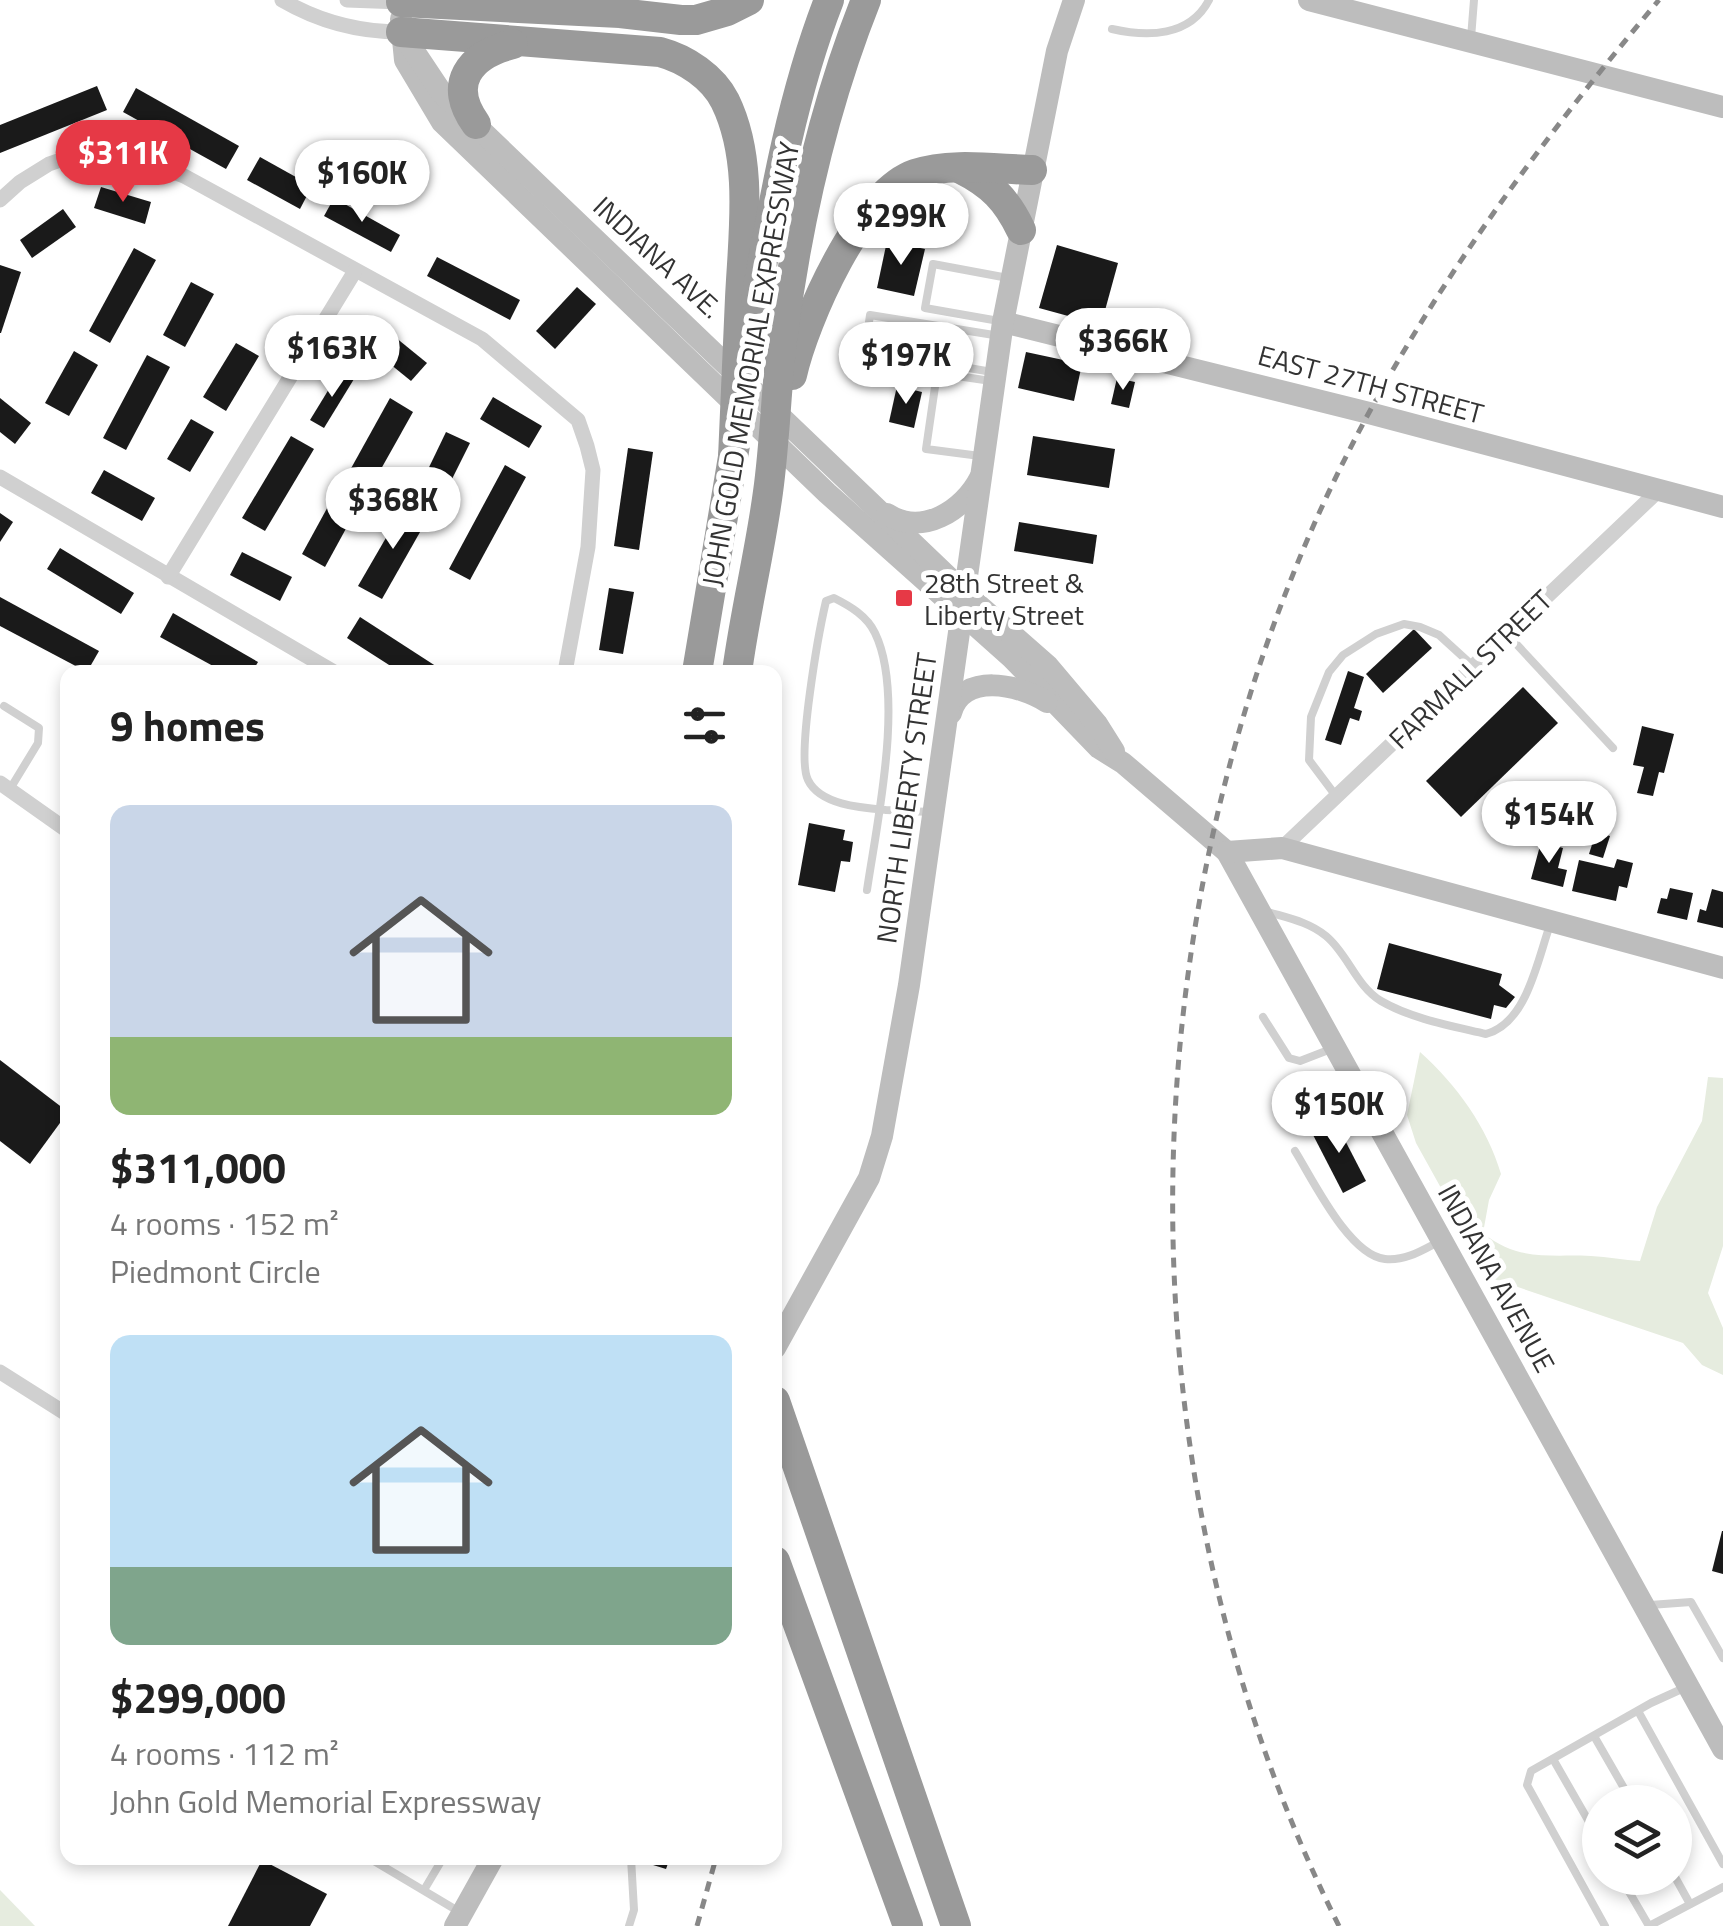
<!DOCTYPE html>
<html lang="en">
<head>
<meta charset="utf-8">
<style>
	:root { --surface:#fff; --page:#f6f6f6; --text:#222; --muted:#767676; --accent:#e63946 }
	body { margin:0; font-family:"Titillium Web",sans-serif; background:var(--page); color:var(--text); height:100vh; display:flex; flex-direction:column; font-size:38px; white-space:nowrap }
	* { box-sizing:border-box; margin:0 }
	p { font-size:32px; color:var(--muted) }
	.icon { flex:none; width:55px; height:55px; fill:none; stroke:currentColor; stroke-width:2; stroke-linecap:round; stroke-linejoin:round }
	.map { position:relative; flex:1; overflow:hidden }
	.details { position:absolute; left:60px; top:665px; width:722px; height:1200px; display:flex; flex-direction:column; background:var(--surface); border-radius:20px; box-shadow:0 5px 15px #0003 }
	.details>* { flex:none }
	.controls { position:absolute; left:1582px; top:1785px; display:grid; gap:20px }
	.controls a { display:grid; place-items:center; width:110px; height:110px; border-radius:50%; background:var(--surface); box-shadow:0 5px 15px #0003; font-size:50px }
	.price { position:absolute; translate:-50% -85px; padding:0 22px; border-radius:35px; background:#fff; color:#222; font-size:32px; line-height:65px; filter:drop-shadow(0 2px 5px #0008) }
	.price::after { content:''; position:absolute; left:50%; top:60px; width:30px; height:22px; margin-left:-15px; background:inherit; clip-path:polygon(0 0,100% 0,50% 100%) }
	.price.on { background:var(--accent); color:#fff }
	ul { padding:0; list-style:none }
	li { display:grid; align-content:center; gap:20px; height:530px; padding:0 50px }
	li span { display:grid; place-items:center; height:310px; border-radius:20px; color:#555 }
	li>.icon { margin-inline-start:auto }
	span .icon { width:180px; height:180px; fill:#fffc; stroke-width:1 }
	li b { font-size:42px }
	h2 { display:flex; justify-content:space-between; align-items:center; height:120px; padding:0 50px; font-size:42px }
	.map>svg:first-child { display:block }
	.green { fill:#e6ecdf }
	.building { fill:#1a1a1a }
	.lines { fill:none; stroke-linecap:round; stroke-linejoin:round }
	.lane { stroke:#d0d0d0; stroke-width:8 }
	.street { stroke:#d0d0d0; stroke-width:15 }
	.secondary { stroke:#bdbdbd; stroke-width:22 }
	.highway { stroke:#9a9a9a; stroke-width:30 }
	.rail { stroke:#888; stroke-width:5; stroke-dasharray:10 8; stroke-linecap:butt }
	.poi-dot { fill:#e63946; stroke:#fff; stroke-width:4 }
	.labels { text-anchor:middle; dominant-baseline:central; stroke-width:10; stroke-linejoin:round; paint-order:stroke }
	.street-label { font-size:28px; fill:#333; stroke:#fff }
	.poi-label { font-size:28px; fill:#333; stroke:#fff; text-anchor:start }
</style>
</head>
<body>
<div class="map">
<svg width="1723" height="1926" viewBox="0 0 1723 1926">
	<rect width="100%" height="100%" fill="#fff"/>
	<g class="green">
		<path d="M1420,1052C1457,1085 1487,1127 1501,1174L1489,1200L1483,1233C1519,1262 1549,1254 1591,1256C1608,1257 1624,1260 1640,1261L1657,1207L1702,1121L1708,1077L1723,1078V1246L1708,1293L1723,1328V1375L1702,1365L1683,1343L1491,1278L1416,1143L1407,1115Z"/>
		<path d="M0,1890L35,1926H0Z"/>
	</g>
	<g class="building">
		<path d="M97,86L107,110L0,153V125Z"/>
		<path d="M136,88L239,146L226,169L123,112Z"/>
		<path d="M260,157L312,186L300,209L247,180Z"/>
		<path d="M101,187L151,202L145,224L94,208Z"/>
		<path d="M334,198L400,235L391,252L324,216Z"/>
		<path d="M63,209L76,227L32,258L20,240Z"/>
		<path d="M887,241L925,249L914,296L877,288Z"/>
		<path d="M1057,245L1118,263L1101,325L1039,308Z"/>
		<path d="M134,248L156,260L110,343L89,331Z"/>
		<path d="M437,257L520,300L510,320L427,276Z"/>
		<path d="M0,265L21,272L1,333H0Z"/>
		<path d="M191,282L214,294L185,347L163,335Z"/>
		<path d="M577,287L596,304L555,349L536,331Z"/>
		<path d="M395,337L427,363L411,381L379,355Z"/>
		<path d="M236,343L259,356L226,411L203,397Z"/>
		<path d="M74,351L98,365L69,416L45,403Z"/>
		<path d="M1026,352L1082,364L1074,401L1018,388Z"/>
		<path d="M147,355L170,367L126,450L103,438Z"/>
		<path d="M340,371L354,379L324,428L310,420Z"/>
		<path d="M1117,378L1135,382L1129,408L1111,404Z"/>
		<path d="M897,386L922,392L914,428L889,422Z"/>
		<path d="M493,397L542,426L529,448L480,419Z"/>
		<path d="M0,398L31,423L15,444L0,432Z"/>
		<path d="M390,398L413,412L367,494L344,481Z"/>
		<path d="M191,419L214,432L190,472L167,459Z"/>
		<path d="M446,432L470,443L443,497L420,486Z"/>
		<path d="M291,436L314,449L265,531L242,518Z"/>
		<path d="M1033,436L1115,449L1109,488L1027,475Z"/>
		<path d="M628,448L653,452L639,550L614,546Z"/>
		<path d="M505,465L526,477L470,580L449,569Z"/>
		<path d="M104,470L155,498L142,521L91,493Z"/>
		<path d="M331,501L354,514L325,567L302,554Z"/>
		<path d="M405,505L428,518L382,599L358,586Z"/>
		<path d="M0,513L13,522L0,542Z"/>
		<path d="M1019,522L1097,535L1093,564L1014,551Z"/>
		<path d="M60,548L134,593L121,614L47,569Z"/>
		<path d="M242,552L292,577L280,601L230,575Z"/>
		<path d="M609,588L634,592L623,654L599,650Z"/>
		<path d="M0,597L99,651L87,672L0,626Z"/>
		<path d="M173,613L258,662L252,672H224L160,637Z"/>
		<path d="M360,617L445,672H400L347,638Z"/>
		<path d="M1414,629L1432,648L1383,693L1366,674Z"/>
		<path d="M1348,671L1364,677L1354,708L1362,711L1359,721L1350,718L1341,745L1325,740Z"/>
		<path d="M1523,687L1558,723L1461,817L1426,781Z"/>
		<path d="M1642,726L1674,734L1664,773L1659,772L1653,796L1637,793L1644,767L1633,765Z"/>
		<path d="M809,823L845,830L843,840L853,842L850,862L841,861L835,892L798,885Z"/>
		<path d="M1596,832L1610,836L1603,858L1589,854Z"/>
		<path d="M1541,842L1563,848L1558,868L1567,870L1563,887L1531,879Z"/>
		<path d="M1617,859L1633,863L1627,888L1619,886L1616,901L1572,891L1579,860L1614,868Z"/>
		<path d="M1670,888L1693,893L1687,920L1657,913L1661,898L1667,899Z"/>
		<path d="M1712,889L1723,892V928L1697,922L1700,909L1706,911Z"/>
		<path d="M1389,943L1502,974L1499,985L1515,997L1506,1008L1494,1005L1491,1019L1377,989Z"/>
		<path d="M0,1060L68,1112L30,1164L0,1141Z"/>
		<path d="M1312,1072L1326,1099L1289,1119L1274,1091Z"/>
		<path d="M1334,1119L1366,1181L1343,1193L1311,1131Z"/>
		<path d="M1722,1531H1723V1574L1712,1571Z"/>
		<path d="M641,1858H670L666,1869L640,1861Z"/>
		<path d="M262,1860L327,1894L310,1926H228Z"/>
	</g>
	<g class="lines">
		<g class="lane">
			<path d="M1112,29C1147,37 1190,37 1209,0"/>
			<path d="M1471,38L1474,0"/>
			<path d="M999,321L925,308L933,264L1008,278"/>
			<path d="M992,372L865,350L870,315L1000,336"/>
			<path d="M980,456L926,449L937,373L991,381"/>
			<path d="M1507,634L1613,748"/>
			<path d="M4,706L39,728L38,743L10,789"/>
			<path d="M1336,796L1309,760L1311,717L1329,672L1343,655L1376,634L1404,624L1420,627L1439,635L1473,666"/>
			<path d="M867,890C877,822 905,695 875,633C867,616 850,606 834,598L826,601C819,631 796,757 808,780C820,805 862,808 886,810L930,812"/>
			<path d="M1268,912C1288,918 1309,922 1326,936C1348,954 1356,986 1381,1001C1412,1019 1452,1026 1486,1034C1527,1023 1537,961 1550,925"/>
			<path d="M1263,1017L1289,1058L1300,1061L1331,1049"/>
			<path d="M1295,1151C1313,1180 1349,1255 1385,1259C1405,1261 1421,1251 1438,1242"/>
			<path d="M1650,1605L1691,1602L1723,1658"/>
			<path d="M1638,1711L1723,1864"/>
			<path d="M1594,1736L1632,1802"/>
			<path d="M1553,1759L1600,1841"/>
			<path d="M369,1858L458,1911"/>
			<path d="M1675,1877L1690,1904"/>
			<path d="M1621,1878L1649,1926L1723,1887"/>
			<path d="M424,1890L443,1858"/>
			<path d="M629,1926L634,1910L631,1858"/>
			<path d="M1605,1926L1527,1785L1531,1771L1651,1703L1684,1688"/>
		</g>
		<g class="street">
			<path d="M282,0C318,21 359,32 401,32"/>
			<path d="M347,0L401,2"/>
			<path d="M0,200L20,182L49,164L72,156L129,155L184,176L482,339L578,420L587,446L593,470L588,547L565,672"/>
			<path d="M0,477L334,672"/>
			<path d="M168,577L355,271"/>
			<path d="M0,783L68,831"/>
			<path d="M1282,848L1658,491"/>
			<path d="M0,1372L68,1415"/>
		</g>
		<g class="secondary">
			<path d="M1309,0L1723,107"/>
			<path d="M401,19L405,60L442,122L827,493L1012,658L1099,748L1123,763L1227,852L1723,1749"/>
			<path d="M406,39L442,93L967,595L1048,666L1097,724L1114,751"/>
			<path d="M1003,322L1369,413L1723,507"/>
			<path d="M887,514C922,537 964,510 980,478"/>
			<path d="M951,713C962,672 1019,684 1047,702"/>
			<path d="M1227,852L1282,848L1723,968"/>
			<path d="M775,1348L869,1178L882,1136L909,985L1003,322L1057,51L1074,0"/>
			<path d="M455,1926L493,1858"/>
		</g>
		<g class="highway">
			<path d="M401,2L620,13L681,20H696L727,11L749,0"/>
			<path d="M401,32L660,52C686,59 713,77 725,101C754,160 743,234 740,298C738,351 735,405 733,458"/>
			<path d="M476,124C447,84 469,55 513,44"/>
			<path d="M961,169C991,184 1007,200 1021,230"/>
			<path d="M756,299C774,199 792,95 829,0"/>
			<path d="M792,375C804,321 860,193 915,174C951,162 995,169 1032,170"/>
			<path d="M697,672L736,439"/>
			<path d="M737,672C745,612 760,552 768,492C775,442 776,390 782,340C797,224 823,108 866,0"/>
			<path d="M775,1401L956,1926"/>
			<path d="M775,1561L908,1926"/>
		</g>
		<g class="rail">
			<path d="M697,1926L716,1858"/>
			<path d="M1339,1926C1121,1491 1120,953 1320,511C1405,324 1527,157 1659,0"/>
		</g>
	</g>
	<rect class="poi-dot" x="894" y="588" width="20" height="20" rx="5"/>
	<g class="labels">
		<g class="street-label">
			<text transform="translate(658 257) rotate(43)">INDIANA AVE.</text>
			<text transform="translate(750 364) rotate(-80)">JOHN GOLD MEMORIAL EXPRESSWAY</text>
			<text transform="translate(1371 384) rotate(15)">EAST 27TH STREET</text>
			<text transform="translate(1470 669) rotate(-44)">FARMALL STREET</text>
			<text transform="translate(906 798) rotate(-82)">NORTH LIBERTY STREET</text>
			<text transform="translate(1497 1278) rotate(61)">INDIANA AVENUE</text>
		</g>
		<g class="poi-label">
			<text x="924" y="582">28th Street &amp;<tspan x="924" dy="32">Liberty Street</tspan></text>
		</g>
	</g>
</svg>
<div class="controls">
<a><svg class="icon" aria-label="layers" viewBox="0 0 24 24"><path d="M12 4l9 5-9 5-9-5zM3 14l9 5 9-5"/></svg></a>
</div>
<b class="price on" style="left:123px;top:205px">$311K</b>
<b class="price" style="left:362px;top:225px">$160K</b>
<b class="price" style="left:901px;top:268px">$299K</b>
<b class="price" style="left:1123px;top:393px">$366K</b>
<b class="price" style="left:332px;top:400px">$163K</b>
<b class="price" style="left:906px;top:407px">$197K</b>
<b class="price" style="left:393px;top:552px">$368K</b>
<b class="price" style="left:1549px;top:866px">$154K</b>
<b class="price" style="left:1339px;top:1156px">$150K</b>
<section class="details">
<h2>9 homes<svg class="icon" aria-label="filters" viewBox="0 0 24 24"><path d="M4 7h16M4 17h16"/><circle cx="9" cy="7" r="2"/><circle cx="15" cy="17" r="2"/></svg></h2>
<ul>
<li><span style="background:linear-gradient(#c9d6e8 75%,#8fb573 0)"><svg class="icon" aria-label="home" viewBox="0 0 24 24"><path d="M3 11l9-7 9 7M6 9v11h12V9"/></svg></span><div><b>$311,000</b><p>4 rooms · 152 m²</p><p>Piedmont Circle</p></div></li>
<li><span style="background:linear-gradient(#bfe0f5 75%,#7fa58c 0)"><svg class="icon" aria-label="home" viewBox="0 0 24 24"><path d="M3 11l9-7 9 7M6 9v11h12V9"/></svg></span><div><b>$299,000</b><p>4 rooms · 112 m²</p><p>John Gold Memorial Expressway</p></div></li>
</ul>
</section>
</div>
</body>
</html>
